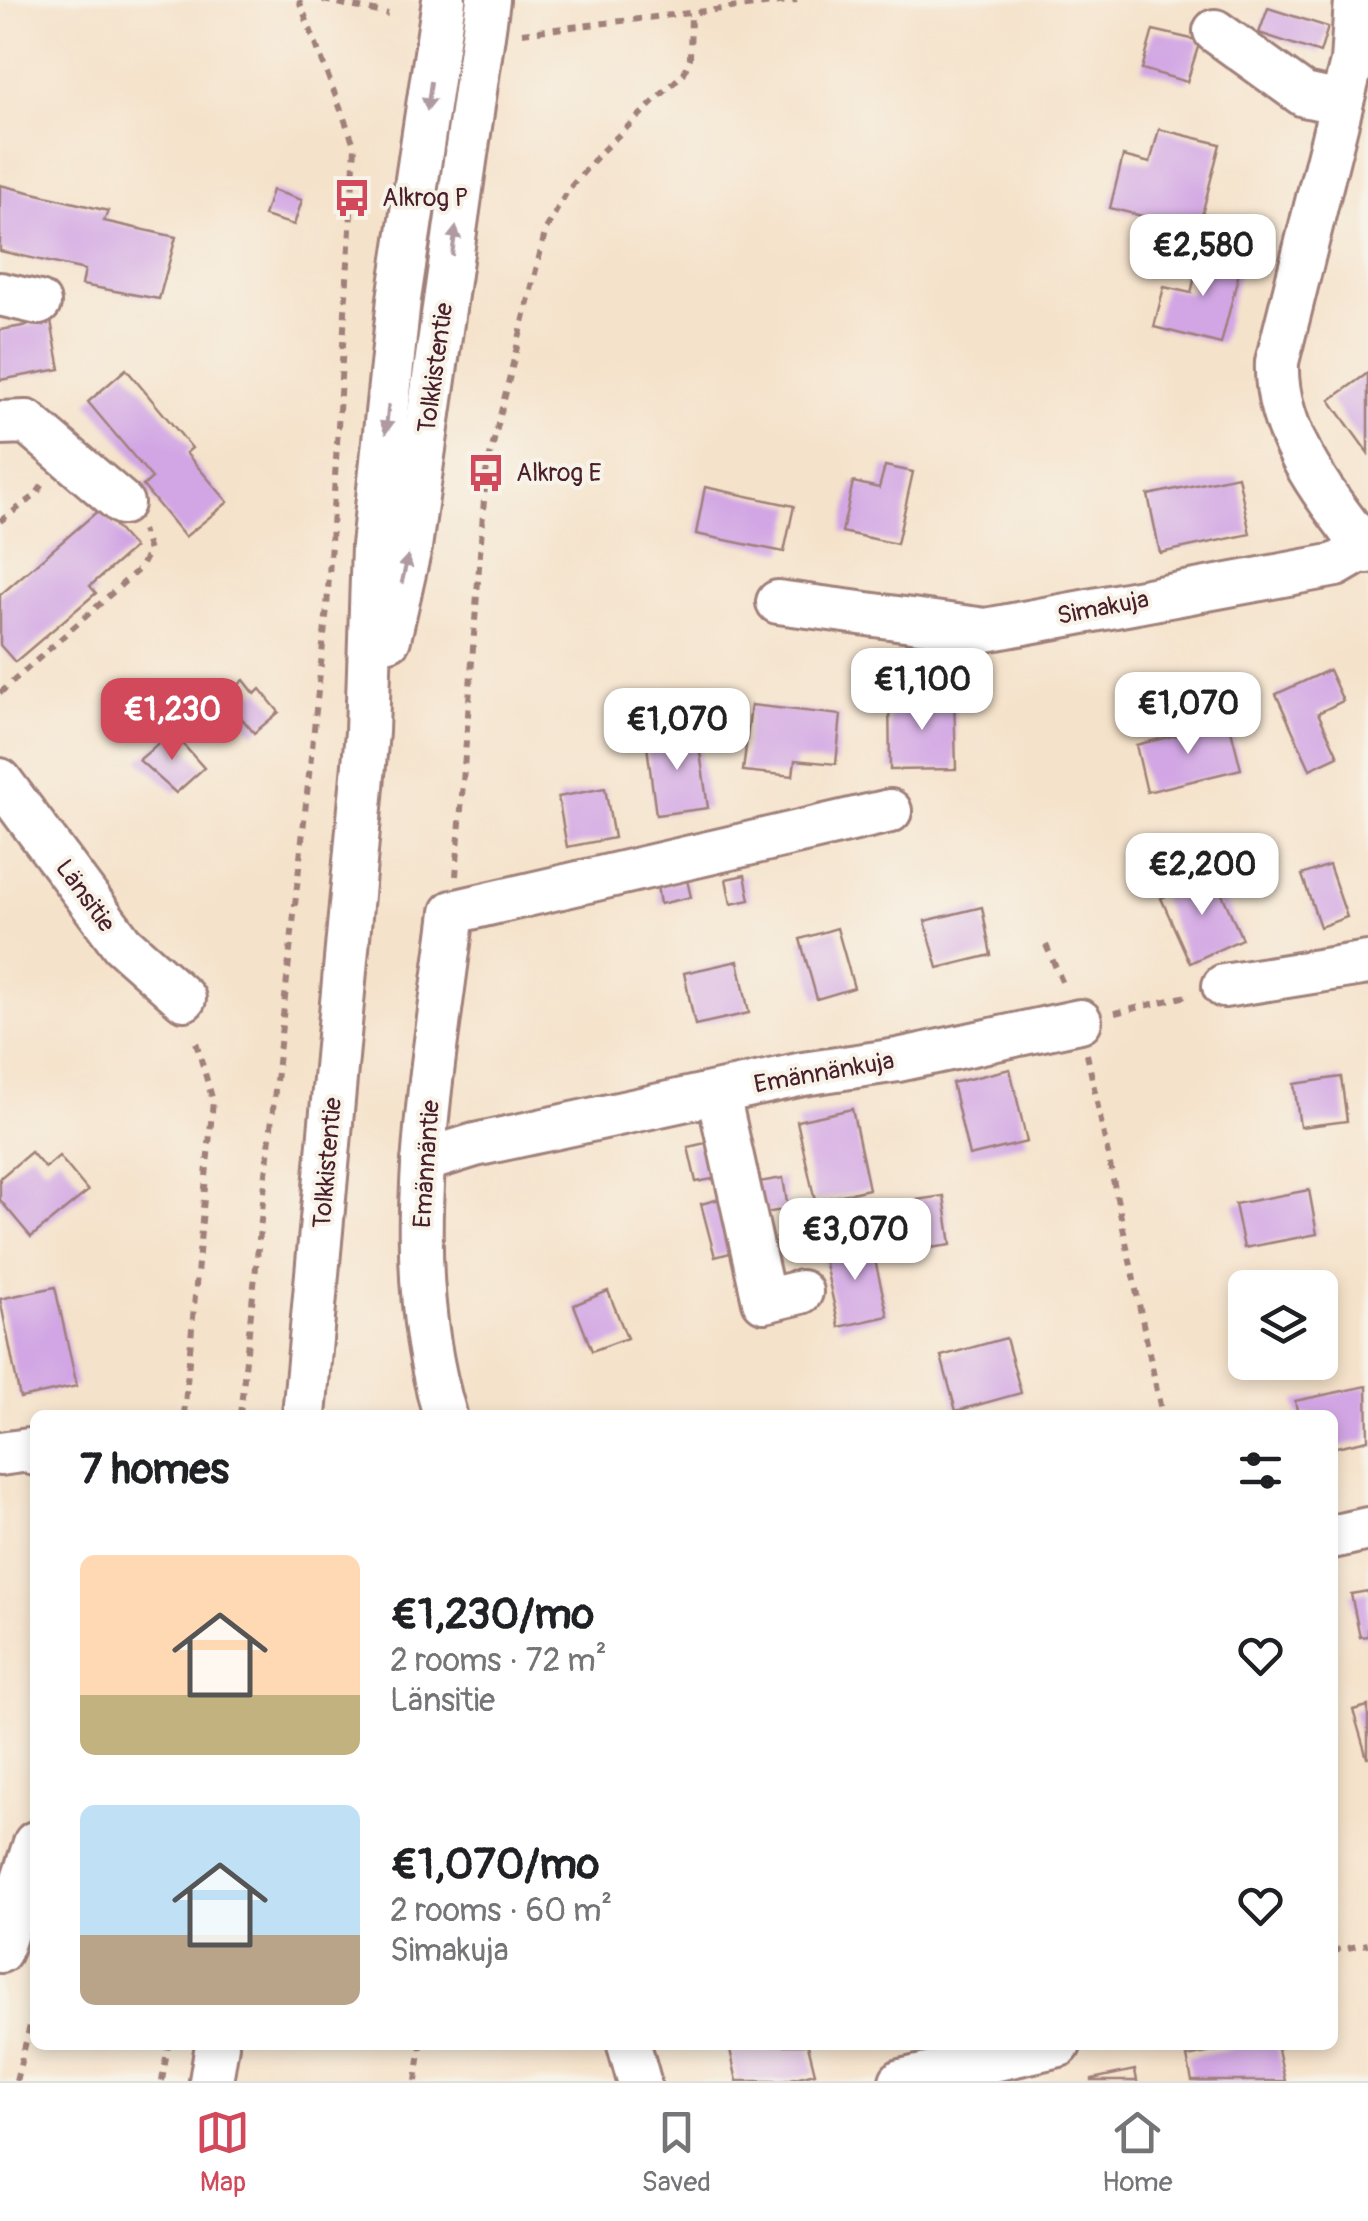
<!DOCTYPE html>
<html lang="en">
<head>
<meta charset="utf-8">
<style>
	:root { --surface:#fff; --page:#f2f2f2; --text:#202124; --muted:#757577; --line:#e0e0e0; --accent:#d1495b }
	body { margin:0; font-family:Pangolin,sans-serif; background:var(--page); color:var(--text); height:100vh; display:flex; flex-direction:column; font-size:38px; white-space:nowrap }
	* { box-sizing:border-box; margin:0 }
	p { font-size:32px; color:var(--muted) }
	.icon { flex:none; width:55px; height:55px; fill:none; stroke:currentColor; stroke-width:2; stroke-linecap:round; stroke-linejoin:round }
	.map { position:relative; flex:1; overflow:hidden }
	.sheet { position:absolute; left:30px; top:1410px; width:1308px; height:640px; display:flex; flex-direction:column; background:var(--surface); border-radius:15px; box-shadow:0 5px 15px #0003 }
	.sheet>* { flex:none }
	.tools { position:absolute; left:1228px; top:1270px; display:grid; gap:20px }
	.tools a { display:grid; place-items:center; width:110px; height:110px; border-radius:15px; background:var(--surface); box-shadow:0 5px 15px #0003; font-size:50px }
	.price { position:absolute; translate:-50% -85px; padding:0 22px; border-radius:20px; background:#fff; color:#222; font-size:32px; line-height:65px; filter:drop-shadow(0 2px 5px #0008) }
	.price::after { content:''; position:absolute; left:50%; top:60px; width:30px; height:22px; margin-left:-15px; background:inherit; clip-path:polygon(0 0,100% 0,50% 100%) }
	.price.active { background:var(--accent); color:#fff }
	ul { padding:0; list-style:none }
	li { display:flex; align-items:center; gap:30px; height:250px; padding:0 50px }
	li span { display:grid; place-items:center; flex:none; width:280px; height:200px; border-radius:15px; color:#555 }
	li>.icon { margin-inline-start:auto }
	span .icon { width:120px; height:120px; fill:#fffc; stroke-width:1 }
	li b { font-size:42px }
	h2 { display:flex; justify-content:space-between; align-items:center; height:120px; padding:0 50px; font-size:42px }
	.tabs { display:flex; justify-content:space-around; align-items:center; height:140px; border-top:2px solid var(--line); background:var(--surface); font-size:28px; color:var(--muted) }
	.tabs a { display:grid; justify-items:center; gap:5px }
	.tabs .active { color:var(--accent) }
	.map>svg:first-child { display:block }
	.building { fill:#d2a6e4 }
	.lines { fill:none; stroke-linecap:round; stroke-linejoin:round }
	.minor-casing { stroke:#a0807a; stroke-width:48 }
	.path { stroke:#a0807a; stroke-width:6; stroke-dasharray:8 8; stroke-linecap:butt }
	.minor { stroke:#fff; stroke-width:42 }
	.oneway { fill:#ae9aa0 }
	.labels { text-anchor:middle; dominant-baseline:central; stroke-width:8; stroke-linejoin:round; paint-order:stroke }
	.poi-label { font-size:25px; fill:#4a1f2b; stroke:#f7f3e8; text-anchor:start }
	.street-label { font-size:25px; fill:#4a1f2b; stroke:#f7f3e8 }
</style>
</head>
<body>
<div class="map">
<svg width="1368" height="2081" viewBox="0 0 1368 2081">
	<rect width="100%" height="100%" fill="#f7f3e8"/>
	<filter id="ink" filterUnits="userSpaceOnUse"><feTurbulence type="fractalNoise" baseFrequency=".01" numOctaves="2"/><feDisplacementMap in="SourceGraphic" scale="20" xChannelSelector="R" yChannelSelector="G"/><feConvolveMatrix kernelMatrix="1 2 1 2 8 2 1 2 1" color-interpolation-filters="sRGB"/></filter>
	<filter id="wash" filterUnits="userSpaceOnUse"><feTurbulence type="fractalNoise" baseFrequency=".0048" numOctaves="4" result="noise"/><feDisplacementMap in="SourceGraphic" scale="40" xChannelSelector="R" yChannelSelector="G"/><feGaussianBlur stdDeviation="2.25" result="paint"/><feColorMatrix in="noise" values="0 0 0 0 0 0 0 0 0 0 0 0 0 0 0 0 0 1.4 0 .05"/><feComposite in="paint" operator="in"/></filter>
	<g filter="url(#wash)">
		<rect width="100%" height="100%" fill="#f5e2ca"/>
		<g id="blocks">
			<g class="building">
				<path d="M1268,8L1328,27L1320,53L1259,33Z"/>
				<path d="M1153,30L1200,41L1187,82L1142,69Z"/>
				<path d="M1159,129L1220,144L1198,230L1110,208L1123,156L1150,163Z"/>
				<path d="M0,185L108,211L104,221L176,237L159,299L82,285L85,270L0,251Z"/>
				<path d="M272,190L302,200L294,225L264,216Z"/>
				<path d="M1202,247L1243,257L1221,344L1154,327L1164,287L1191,293Z"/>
				<path d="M51,321L60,369L0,380V330Z"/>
				<path d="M126,369L192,448L186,453L228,502L185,537L143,486L152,478L88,402Z"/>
				<path d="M1368,373V453L1330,400Z"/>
				<path d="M885,466L913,472L897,544L842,532L853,482L879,488Z"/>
				<path d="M1238,476L1250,534L1160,553L1148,495Z"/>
				<path d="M705,487L794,506L784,552L696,534Z"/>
				<path d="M100,509L134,548L90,586L96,593L15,662L0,645V595Z"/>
				<path d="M1329,670L1343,701L1318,713L1338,756L1310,769L1276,694Z"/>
				<path d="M244,680L255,694L260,689L279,712L254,733L224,697Z"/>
				<path d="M954,695L956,769L890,770L889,696Z"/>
				<path d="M751,705L841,715L836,764L795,760L793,776L743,771Z"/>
				<path d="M1229,722L1241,769L1147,792L1136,745Z"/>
				<path d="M697,731L708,808L656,815L646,738Z"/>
				<path d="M172,732L204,768L176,793L139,760Z"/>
				<path d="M605,788L614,838L567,847L558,797Z"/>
				<path d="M1329,865L1347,917L1320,927L1302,875Z"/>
				<path d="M1213,874L1242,939L1190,963L1161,898Z"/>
				<path d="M745,875L750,900L731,904L726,879Z"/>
				<path d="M687,880L691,897L660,904L657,886Z"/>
				<path d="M982,907L991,955L938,968L925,921Z"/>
				<path d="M837,928L854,988L817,999L800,939Z"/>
				<path d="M738,961L749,1013L695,1025L684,973Z"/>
				<path d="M1010,1069L1027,1142L969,1156L952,1083Z"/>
				<path d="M1341,1077L1347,1121L1300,1127L1294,1084Z"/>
				<path d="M852,1109L869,1189L815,1201L797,1121Z"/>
				<path d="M710,1142L718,1178L696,1182L688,1147Z"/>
				<path d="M31,1152L45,1168L59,1156L88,1191L31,1237L0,1200V1178Z"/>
				<path d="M783,1178L788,1209L759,1214L753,1183Z"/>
				<path d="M1309,1190L1317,1234L1244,1248L1235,1204Z"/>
				<path d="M731,1196L745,1249L715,1257L701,1204Z"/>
				<path d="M944,1196L951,1245L916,1250L909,1201Z"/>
				<path d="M870,1239L888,1316L839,1327L822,1250Z"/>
				<path d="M55,1287L77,1386L20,1398L0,1299Z"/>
				<path d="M608,1291L627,1338L592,1351L574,1305Z"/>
				<path d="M1006,1338L1021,1393L956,1411L941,1356Z"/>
				<path d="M1367,1386L1368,1440L1332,1448V1415H1298L1295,1401Z"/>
				<path d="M1368,1591V1636L1360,1637L1351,1594Z"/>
				<path d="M1368,1706V1758H1367L1353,1710Z"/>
				<path d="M729,2045H808L815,2073L783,2081H737Z"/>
				<path d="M1247,2045H1277L1285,2081H1192L1187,2057Z"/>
				<path d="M1135,2070L1137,2081H1092V2079Z"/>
			</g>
		</g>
	</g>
	<g filter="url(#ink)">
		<use href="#blocks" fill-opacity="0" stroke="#a0807a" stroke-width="2.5"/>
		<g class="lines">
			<g class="minor-casing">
				<g id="minor">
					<path d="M1356,0L1352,62L1277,362C1274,434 1326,497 1368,552"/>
					<path d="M1215,31L1304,95L1341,103"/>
					<path d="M0,294L39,303"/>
					<path d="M0,423L27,422L122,503"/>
					<path d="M778,602L986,630L1336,565L1365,548"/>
					<path d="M389,639L410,547L488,0"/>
					<path d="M0,780L122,944L184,999"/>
					<path d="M1224,986L1368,963"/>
					<path d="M718,1094L764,1301L801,1292"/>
					<path d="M423,1161L475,1145L803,1074L898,1060L1080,1021"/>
					<path d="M304,1415L367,732L373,546L399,299L444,0"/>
					<path d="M445,1415C396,1252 433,1077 453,912L890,811"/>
					<path d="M0,1454L29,1450L35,1454"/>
					<path d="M1332,1537L1368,1529"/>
					<path d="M0,1951L35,1843"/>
					<path d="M629,2045L639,2081"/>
					<path d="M211,2081L217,2045"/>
					<path d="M901,2081L1059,2045"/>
				</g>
			</g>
			<g class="path">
				<path d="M323,0L388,14"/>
				<path d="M522,33L797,0"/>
				<path d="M0,521L35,496L44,483"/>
				<path d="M0,693L140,568L149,551L142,530"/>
				<path d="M456,876L486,473L546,229L568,190L602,151L684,73L690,58L691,14"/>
				<path d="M1046,945L1064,986"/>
				<path d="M1115,1013L1191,995"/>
				<path d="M1087,1054L1162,1415"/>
				<path d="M184,1415L213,1101L194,1035"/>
				<path d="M240,1415L327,608L355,147L299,0"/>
				<path d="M1332,1951L1368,1944"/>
				<path d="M16,2081L35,2006"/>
				<path d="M162,2081L168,2045"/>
				<path d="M416,2081L421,2045"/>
			</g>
			<use href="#minor" class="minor"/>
		</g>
		<defs><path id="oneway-solid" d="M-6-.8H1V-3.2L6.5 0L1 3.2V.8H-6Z" transform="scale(2.5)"/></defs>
		<g class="oneway">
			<use href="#oneway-solid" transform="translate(429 96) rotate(98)"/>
			<use href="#oneway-solid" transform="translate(454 241) rotate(-82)"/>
			<use href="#oneway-solid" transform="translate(387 419) rotate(96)"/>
			<use href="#oneway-solid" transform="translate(405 569) rotate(-77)"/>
		</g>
	</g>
	<defs>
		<g id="bus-bare" transform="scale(3)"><path d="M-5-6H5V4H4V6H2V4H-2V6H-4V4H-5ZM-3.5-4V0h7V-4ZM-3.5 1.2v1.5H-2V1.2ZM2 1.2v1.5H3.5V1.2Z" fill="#d1495b" stroke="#f7f3e8" stroke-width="2.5" paint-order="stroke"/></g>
	</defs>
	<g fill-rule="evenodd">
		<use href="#bus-bare" x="352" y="198"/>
		<use href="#bus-bare" x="486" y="473"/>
	</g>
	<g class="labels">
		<g class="poi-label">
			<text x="382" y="198">Alkrog P</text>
			<text x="516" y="473">Alkrog E</text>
		</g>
		<g class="street-label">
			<text transform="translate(436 368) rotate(-82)">Tolkkistentie</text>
			<text transform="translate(1103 608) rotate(-11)">Simakuja</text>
			<text transform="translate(85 896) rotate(54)">Länsitie</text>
			<text transform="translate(824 1073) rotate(-10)">Emännänkuja</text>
			<text transform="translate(328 1163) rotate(-85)">Tolkkistentie</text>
			<text transform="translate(427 1164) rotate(-86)">Emännäntie</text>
		</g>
	</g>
</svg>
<div class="tools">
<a><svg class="icon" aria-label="layers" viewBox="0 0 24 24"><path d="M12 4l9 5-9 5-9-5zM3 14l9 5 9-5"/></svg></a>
</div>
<b class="price" style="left:1203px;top:299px">€2,580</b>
<b class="price" style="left:922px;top:733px">€1,100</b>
<b class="price" style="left:1188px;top:757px">€1,070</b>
<b class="price active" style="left:172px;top:763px">€1,230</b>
<b class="price" style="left:677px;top:773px">€1,070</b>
<b class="price" style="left:1202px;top:918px">€2,200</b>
<b class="price" style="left:855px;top:1283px">€3,070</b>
<section class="sheet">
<h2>7 homes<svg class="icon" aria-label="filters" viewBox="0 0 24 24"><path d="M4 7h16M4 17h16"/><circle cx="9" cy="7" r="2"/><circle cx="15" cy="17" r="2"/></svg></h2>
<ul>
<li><span style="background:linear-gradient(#ffd9b3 70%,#c2b280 0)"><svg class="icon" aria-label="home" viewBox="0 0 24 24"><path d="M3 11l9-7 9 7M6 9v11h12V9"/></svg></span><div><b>€1,230/mo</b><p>2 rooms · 72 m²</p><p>Länsitie</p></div><svg class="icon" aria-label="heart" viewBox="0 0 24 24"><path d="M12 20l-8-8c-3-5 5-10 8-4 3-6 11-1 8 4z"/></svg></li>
<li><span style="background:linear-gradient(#bfe0f5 65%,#b9a48a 0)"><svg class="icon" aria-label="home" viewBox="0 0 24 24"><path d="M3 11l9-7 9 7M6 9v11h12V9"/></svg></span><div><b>€1,070/mo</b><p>2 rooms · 60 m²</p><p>Simakuja</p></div><svg class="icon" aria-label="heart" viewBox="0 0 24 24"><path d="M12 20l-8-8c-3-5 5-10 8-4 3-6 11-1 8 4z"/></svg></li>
</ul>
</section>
</div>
<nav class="tabs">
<a class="active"><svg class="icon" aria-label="map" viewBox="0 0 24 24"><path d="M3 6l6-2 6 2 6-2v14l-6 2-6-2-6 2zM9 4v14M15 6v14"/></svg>Map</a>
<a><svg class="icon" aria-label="saved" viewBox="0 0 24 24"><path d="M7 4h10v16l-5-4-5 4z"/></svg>Saved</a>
<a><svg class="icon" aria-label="home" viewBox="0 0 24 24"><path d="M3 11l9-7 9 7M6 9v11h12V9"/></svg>Home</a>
</nav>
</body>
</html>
